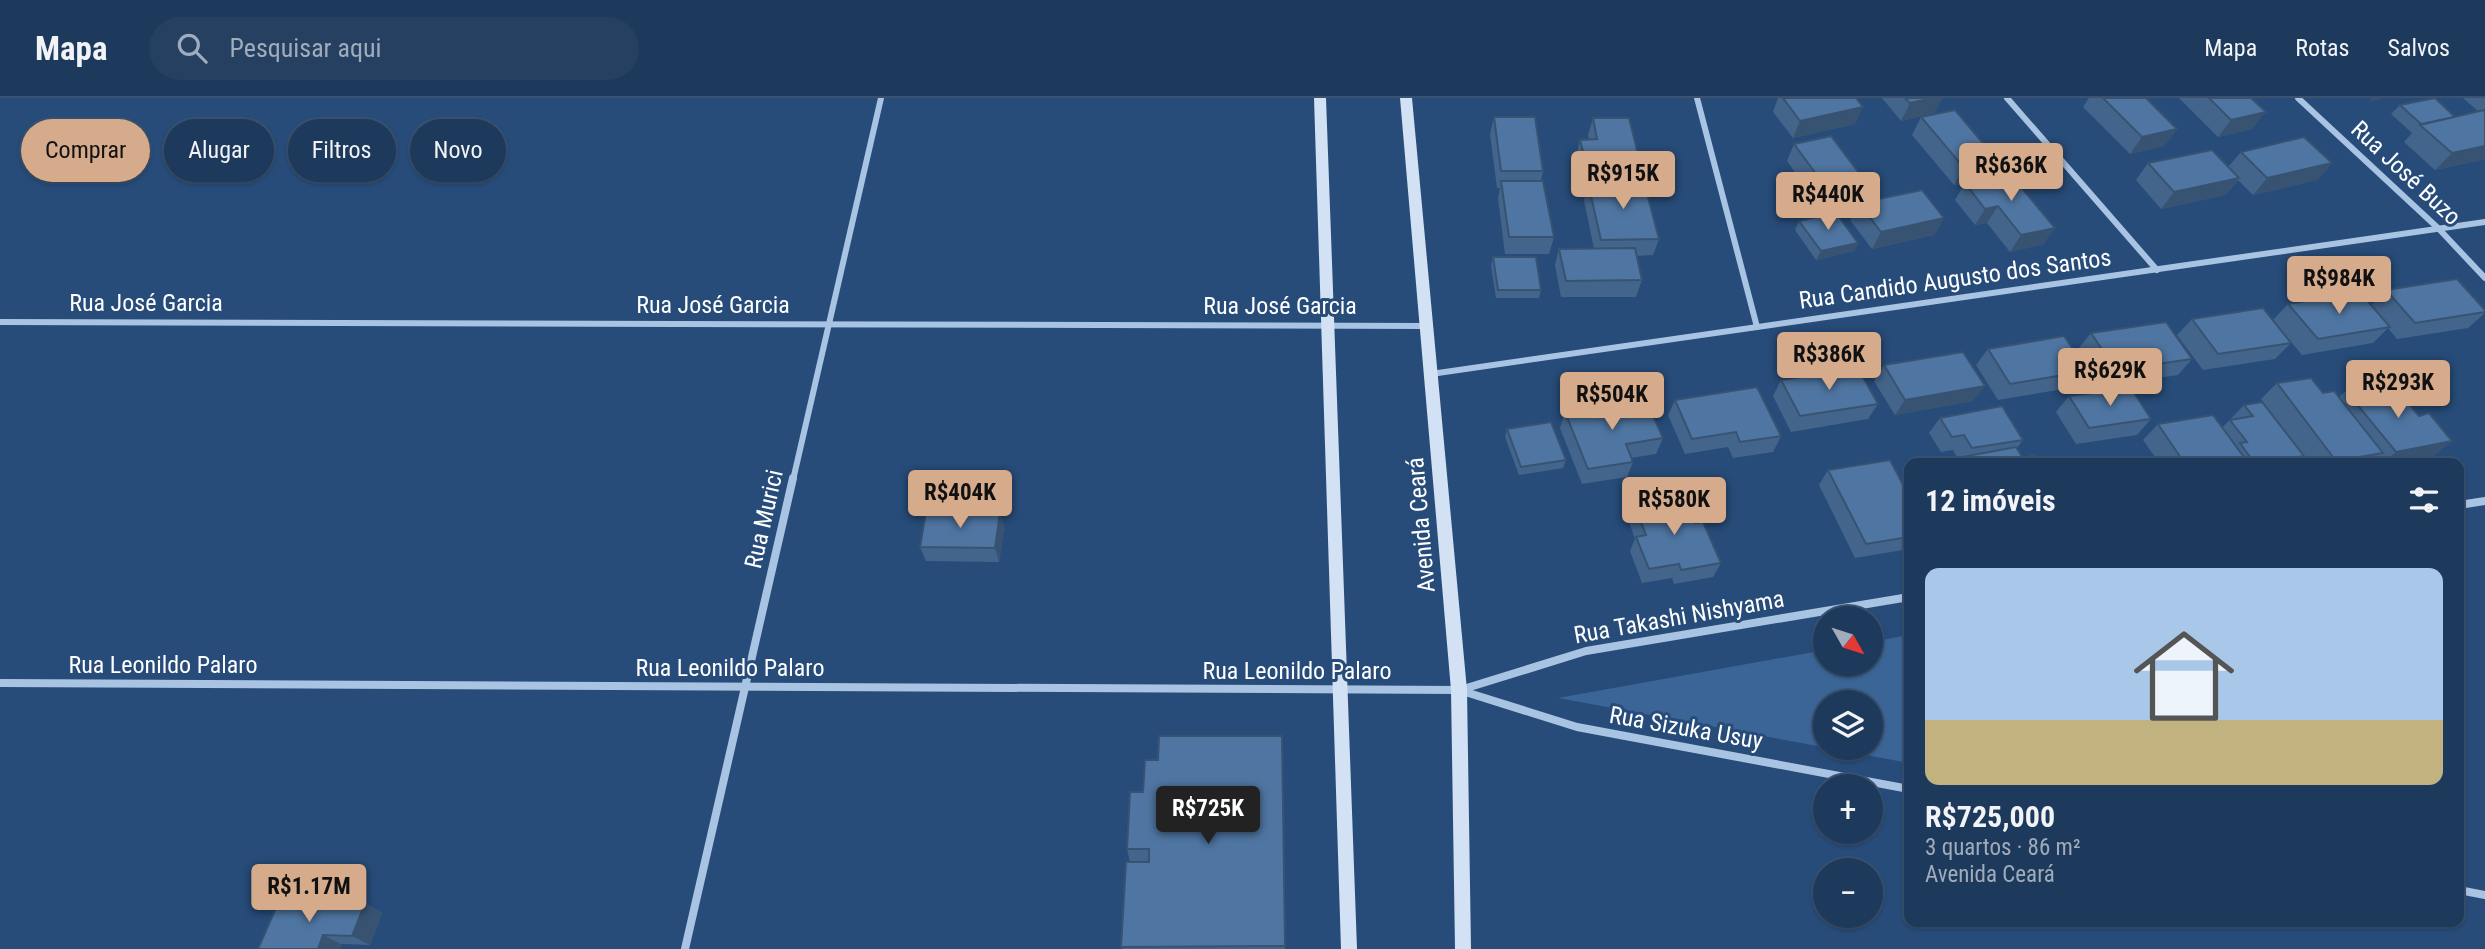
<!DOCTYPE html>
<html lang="pt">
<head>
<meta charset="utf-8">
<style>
	:root { --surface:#1d395b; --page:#254061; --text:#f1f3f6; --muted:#a0acbb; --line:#3b5371; --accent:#d6ab8b }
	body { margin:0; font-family:"Roboto Condensed",sans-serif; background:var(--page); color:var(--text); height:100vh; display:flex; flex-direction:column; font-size:26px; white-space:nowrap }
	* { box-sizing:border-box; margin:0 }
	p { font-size:23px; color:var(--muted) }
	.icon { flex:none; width:38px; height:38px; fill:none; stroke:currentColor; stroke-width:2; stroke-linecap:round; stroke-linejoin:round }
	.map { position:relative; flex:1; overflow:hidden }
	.drawer { position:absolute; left:1904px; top:360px; width:560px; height:469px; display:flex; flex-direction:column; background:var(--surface); border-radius:14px; box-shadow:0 2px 5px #0004,0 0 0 2px var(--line) }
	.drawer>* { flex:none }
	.banner { position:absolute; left:21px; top:21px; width:665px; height:63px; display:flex; gap:14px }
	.needle { width:46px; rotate:129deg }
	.tools { position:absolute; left:1813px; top:508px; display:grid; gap:14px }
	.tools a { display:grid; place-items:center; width:70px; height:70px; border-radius:50%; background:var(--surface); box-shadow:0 2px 5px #0004,0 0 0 2px var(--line); font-size:35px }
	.price { position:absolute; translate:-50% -60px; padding:0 16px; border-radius:7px; background:var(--accent); color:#111; font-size:23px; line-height:46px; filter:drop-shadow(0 2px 4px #0008) }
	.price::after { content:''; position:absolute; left:50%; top:42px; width:21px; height:16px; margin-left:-10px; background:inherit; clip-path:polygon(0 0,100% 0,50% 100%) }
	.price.current { background:#222; color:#fff }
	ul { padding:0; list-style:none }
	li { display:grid; align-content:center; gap:14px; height:371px; padding:0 21px }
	li span { display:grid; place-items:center; height:217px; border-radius:14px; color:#555 }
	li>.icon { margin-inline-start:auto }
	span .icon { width:126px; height:126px; fill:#fffc; stroke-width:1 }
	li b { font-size:30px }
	h2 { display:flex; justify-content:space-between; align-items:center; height:84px; padding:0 21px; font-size:30px }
	.pill { padding:0 24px; border-radius:32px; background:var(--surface); box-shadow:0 2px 5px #0004,0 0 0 2px var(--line); font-size:24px; line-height:63px }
	.pill.current { background:var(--accent); color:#111 }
	header { display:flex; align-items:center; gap:42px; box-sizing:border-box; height:98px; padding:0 35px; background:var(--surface); border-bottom:2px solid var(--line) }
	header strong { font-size:33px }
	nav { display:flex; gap:38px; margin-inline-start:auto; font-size:24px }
	.search { width:490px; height:63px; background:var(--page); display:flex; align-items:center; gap:18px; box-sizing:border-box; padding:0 24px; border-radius:38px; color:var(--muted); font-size:26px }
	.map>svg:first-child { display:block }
	.green { fill:#3a6596; fill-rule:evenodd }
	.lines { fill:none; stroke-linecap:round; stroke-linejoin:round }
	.street-far1 { stroke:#a9c4e3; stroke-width:6 }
	.street { stroke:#a9c4e3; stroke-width:8 }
	.secondary { fill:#d2e1f3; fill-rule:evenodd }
	.wall { fill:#44658b }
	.shaded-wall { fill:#375371 }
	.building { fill:#4f76a2; stroke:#375371; stroke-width:2 }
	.labels { text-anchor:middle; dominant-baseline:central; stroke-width:6; stroke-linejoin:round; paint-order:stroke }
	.street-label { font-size:24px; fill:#fff; stroke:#274c79 }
</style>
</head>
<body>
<header>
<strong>Mapa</strong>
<div class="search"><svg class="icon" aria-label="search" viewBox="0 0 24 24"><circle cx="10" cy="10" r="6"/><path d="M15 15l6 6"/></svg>Pesquisar aqui</div>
<nav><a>Mapa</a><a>Rotas</a><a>Salvos</a></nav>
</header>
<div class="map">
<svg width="2485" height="851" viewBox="0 0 2485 851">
	<rect width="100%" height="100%" fill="#274c79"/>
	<path class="green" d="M1909,537V665L1558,600L1825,552V565H1871V544ZM1825,604H1871V649H1825Z"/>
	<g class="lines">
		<g class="street-far1">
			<path d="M1697,0L1757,229"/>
			<path d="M2007,0L2157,172"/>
			<path d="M2298,0L2439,131L2485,180"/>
			<path d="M0,224L1427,228"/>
			<path d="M1431,276L2485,124"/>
			<path d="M793,382L881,0"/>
		</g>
		<g class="street">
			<path d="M2459,407L2485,403"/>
			<path d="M0,585L1459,592L1577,629L1909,691"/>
			<path d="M1460,592L1586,553L1909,499"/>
			<path d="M2459,792L2485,797"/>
			<path d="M685,851L793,380"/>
		</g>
		<g class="secondary">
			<path d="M1314,0H1326L1357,851H1341Z"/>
			<path d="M1400,0H1412L1467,592L1471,851H1455L1451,592Z"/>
		</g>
	</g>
	<g class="wall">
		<path d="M1778,0H1856L1855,26L1793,40L1773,14Z"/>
		<path d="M1882,0H1942L1934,15L1901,23Z"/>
		<path d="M2089,0H2146L2177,31L2164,48L2130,56L2083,9Z"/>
		<path d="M2179,0H2251L2252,31L2218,39Z"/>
		<path d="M2463,0H2485V61L2435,72L2404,44L2412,35L2391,16L2400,7L2455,19L2479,14Z"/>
		<path d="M1494,19L1543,73L1541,83L1554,139L1549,156H1505L1498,100L1500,90H1497L1490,36Z"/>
		<path d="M1921,19L1998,63L1988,80L1954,87L1912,37Z"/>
		<path d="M1593,20L1641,68L1636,84L1659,141L1653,157L1637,158L1642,182L1636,199H1561L1555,167L1559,151H1594L1584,102L1588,85H1582L1576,59L1580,42H1589L1588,37Z"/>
		<path d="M1794,46L1871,91L1863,104L1944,120L1934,137L1872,151L1850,122L1857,108L1824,116L1787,63Z"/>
		<path d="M2241,54L2332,65L2317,82L2253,97L2238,82L2225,97L2161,111L2136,82L2148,65L2228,69Z"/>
		<path d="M2010,76L2044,146L2010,154L1987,125L1975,127L1955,102L1965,85Z"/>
		<path d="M1799,123L1858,145L1854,153L1816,162L1795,132Z"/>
		<path d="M1493,159L1541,192L1539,200H1496L1491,168Z"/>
		<path d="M2386,192L2485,212V215L2468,230L2397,241L2388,230L2373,245L2302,257L2273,222L2288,206L2371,207Z"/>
		<path d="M2192,221L2291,245L2275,261L2203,272L2177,237Z"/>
		<path d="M2091,235L2192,261L2178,277L2103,288L2078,251Z"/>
		<path d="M1988,251L2088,273L2075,289L1998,302L1976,267Z"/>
		<path d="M1884,267L1973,303L1895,317L1874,283Z"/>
		<path d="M1781,282L1878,306L1868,321L1791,334L1773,298Z"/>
		<path d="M2277,285L2339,299L2346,293L2383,296L2419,318L2452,343L2433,358L2393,366H2375L2373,364L2370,366H2309L2304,358L2295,366H2160L2143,342L2158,326L2222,330L2244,307L2301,354L2261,301Z"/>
		<path d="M2069,298L2151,321L2137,337L2076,346L2056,314Z"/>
		<path d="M1675,302L1781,338L1773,354L1733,360L1728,349L1685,356L1668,317Z"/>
		<path d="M1565,314L1663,340L1656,356L1631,360L1633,364L1627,379L1582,386L1560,330Z"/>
		<path d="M1940,320L2023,342L2017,350L2023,360L2040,366H1957L1959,363L1953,352L1941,354L1929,335Z"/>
		<path d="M1507,331L1566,362L1563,370L1519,377L1505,339Z"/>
		<path d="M1828,372L1909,398V451L1855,460L1819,387Z"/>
		<path d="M1635,409L1695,425L1721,465L1713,479L1674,486L1672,480L1642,485L1630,453L1635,441L1629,424Z"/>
		<path d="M1000,415L1004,430L999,464L926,463L920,449Z"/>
		<path d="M1282,638L1285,851H1122L1130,764L1127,751L1143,694L1158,662Z"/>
		<path d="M365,805L382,815L370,847L341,846L340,851H258Z"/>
	</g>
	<g class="shaded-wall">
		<path d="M1933,0H1942L1934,15L1901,23L1910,5Z"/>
		<path d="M2372,0H2384L2369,4Z"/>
		<path d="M1863,9L1855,26L1793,40L1800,23Z"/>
		<path d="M2266,14L2252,31L2218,39L2231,22Z"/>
		<path d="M2177,31L2164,48L2130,56L2142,39Z"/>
		<path d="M2485,48V61L2435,72L2452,55Z"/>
		<path d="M1998,63L1988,80L1954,87L1964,70Z"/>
		<path d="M2332,65L2317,82L2253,97L2267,80Z"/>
		<path d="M2239,80L2225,97L2161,111L2174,94Z"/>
		<path d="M1871,91L1862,107L1859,105L1857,108L1824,116L1833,99Z"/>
		<path d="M1998,108L1987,125L1975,127L1985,111Z"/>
		<path d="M1944,120L1934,137L1872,151L1881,134Z"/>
		<path d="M2055,130L2044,146L2010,154L2021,137Z"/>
		<path d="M1858,145L1854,153L1816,162L1821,153Z"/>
		<path d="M1985,288L1973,303L1895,317L1905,302Z"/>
		<path d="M2452,343L2433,358L2393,366H2381L2396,354Z"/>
		<path d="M1000,415L1004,430L999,464L995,450Z"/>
		<path d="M365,805L382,815L370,847L352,838Z"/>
		<path d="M323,837L341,846L340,851H318Z"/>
	</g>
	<g class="building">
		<path d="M1783,0H1856L1863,9L1800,23Z"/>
		<path d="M1905,0H1933L1910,5Z"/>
		<path d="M2103,0H2146L2177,31L2142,39Z"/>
		<path d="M2209,0H2251L2266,14L2231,22Z"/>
		<path d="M2435,0L2455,19L2421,26L2400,7Z"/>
		<path d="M1955,12L1998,63L1964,70L1921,19Z"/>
		<path d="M2484,12L2485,14V48L2452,55L2420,27Z"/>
		<path d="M1494,19H1535L1543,73H1501Z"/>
		<path d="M1593,20H1629L1641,68L1587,69L1580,42L1597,41Z"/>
		<path d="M1831,38L1871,91L1833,99L1794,46Z"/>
		<path d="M2304,39L2332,65L2267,80L2241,54Z"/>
		<path d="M2212,52L2239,80L2174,94L2148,65Z"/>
		<path d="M2010,76L2055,130L2021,137L1998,108L1985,111L1965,85Z"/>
		<path d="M1501,83H1543L1554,139H1509Z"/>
		<path d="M1644,84L1659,141L1601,142L1588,85Z"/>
		<path d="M1922,92L1944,120L1881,134L1859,105Z"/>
		<path d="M1836,115L1858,145L1821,153L1799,123Z"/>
		<path d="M1635,150L1642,182L1566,183L1559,151Z"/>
		<path d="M1493,159H1536L1541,192H1498Z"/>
		<path d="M2457,181L2485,212V214L2415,225L2386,192Z"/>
		<path d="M2360,194L2390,229L2318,241L2288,206Z"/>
		<path d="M2263,210L2291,245L2218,256L2192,221Z"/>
		<path d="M2166,224L2192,261L2116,272L2091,235Z"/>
		<path d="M2064,238L2088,273L2010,286L1988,251Z"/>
		<path d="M1963,254L1985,288L1905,302L1884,267Z"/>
		<path d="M1858,270L1878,306L1800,318L1781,282Z"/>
		<path d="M2311,280L2323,295L2334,293L2383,355L2336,363L2277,285Z"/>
		<path d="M2376,288L2383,296L2398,293L2419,318L2429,315L2452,343L2396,354L2346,293Z"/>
		<path d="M1757,289L1781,338L1740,344L1736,334L1692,341L1675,302Z"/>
		<path d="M2131,290L2151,321L2089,330L2069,298Z"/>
		<path d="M1646,302L1663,340L1626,346L1633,364L1588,371L1565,314Z"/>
		<path d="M2262,304L2304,358L2288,361L2291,366H2255L2240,345L2247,344L2230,322L2253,318L2244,307Z"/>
		<path d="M2002,308L2023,342L1972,350L1964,337L1952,339L1940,320Z"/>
		<path d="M2213,317L2249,366H2185L2158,326Z"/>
		<path d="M1551,324L1566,362L1521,369L1507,331Z"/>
		<path d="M2016,349L2023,360L2034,357L2040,366H1966L1962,359Z"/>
		<path d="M1890,362L1909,398V439L1866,446L1828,372Z"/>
		<path d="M1684,401L1695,425L1703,424L1721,465L1681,472L1679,466L1649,471L1636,439L1646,437L1635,409Z"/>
		<path d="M926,414L1000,415L995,450L920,449Z"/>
		<path d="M1159,638H1282L1285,848L1121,849L1126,764H1149V751H1127L1130,694H1143L1145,662H1158Z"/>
		<path d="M279,803L365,805L352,838L323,837L318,851H258Z"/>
	</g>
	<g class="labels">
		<g class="street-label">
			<text transform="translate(2406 75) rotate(43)">Rua José Buzo</text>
			<text transform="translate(1955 181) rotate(-8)">Rua Candido Augusto dos Santos</text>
			<text x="146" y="205">Rua José Garcia</text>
			<text x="713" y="207">Rua José Garcia</text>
			<text x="1280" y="208">Rua José Garcia</text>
			<text transform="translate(764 421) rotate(-77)">Rua Murici</text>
			<text transform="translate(1421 427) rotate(-95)">Avenida Ceará</text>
			<text transform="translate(1679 519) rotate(-10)">Rua Takashi Nishyama</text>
			<text x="163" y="567">Rua Leonildo Palaro</text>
			<text x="730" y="570">Rua Leonildo Palaro</text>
			<text x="1297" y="573">Rua Leonildo Palaro</text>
			<text transform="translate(1686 630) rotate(10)">Rua Sizuka Usuy</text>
		</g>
	</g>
</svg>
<div class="tools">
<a><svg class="needle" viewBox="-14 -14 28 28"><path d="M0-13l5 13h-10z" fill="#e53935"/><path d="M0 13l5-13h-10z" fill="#a0acbb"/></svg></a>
<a><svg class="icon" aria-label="layers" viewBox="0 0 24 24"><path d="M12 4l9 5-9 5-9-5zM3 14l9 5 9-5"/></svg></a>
<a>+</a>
<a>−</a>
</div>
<b class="price" style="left:2011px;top:105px">R$636K</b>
<b class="price" style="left:1623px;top:113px">R$915K</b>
<b class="price" style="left:1828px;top:134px">R$440K</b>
<b class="price" style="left:2339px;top:218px">R$984K</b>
<b class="price" style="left:1829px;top:294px">R$386K</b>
<b class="price" style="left:2110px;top:310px">R$629K</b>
<b class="price" style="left:2398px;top:322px">R$293K</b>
<b class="price" style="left:1612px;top:334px">R$504K</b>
<b class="price" style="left:960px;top:432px">R$404K</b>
<b class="price" style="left:1674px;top:439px">R$580K</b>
<b class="price current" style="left:1208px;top:748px">R$725K</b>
<b class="price" style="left:309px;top:826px">R$1.17M</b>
<div class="banner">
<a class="pill current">Comprar</a>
<a class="pill">Alugar</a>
<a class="pill">Filtros</a>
<a class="pill">Novo</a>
</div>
<section class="drawer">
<h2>12 imóveis<svg class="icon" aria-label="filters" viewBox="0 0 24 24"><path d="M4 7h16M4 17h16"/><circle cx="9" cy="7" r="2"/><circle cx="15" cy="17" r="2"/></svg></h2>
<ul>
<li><span style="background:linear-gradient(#a9c7e8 70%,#c2b280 0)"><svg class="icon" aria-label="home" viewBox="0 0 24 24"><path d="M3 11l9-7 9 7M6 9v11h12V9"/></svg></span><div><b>R$725,000</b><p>3 quartos · 86 m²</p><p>Avenida Ceará</p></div></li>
</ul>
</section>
</div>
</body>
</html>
